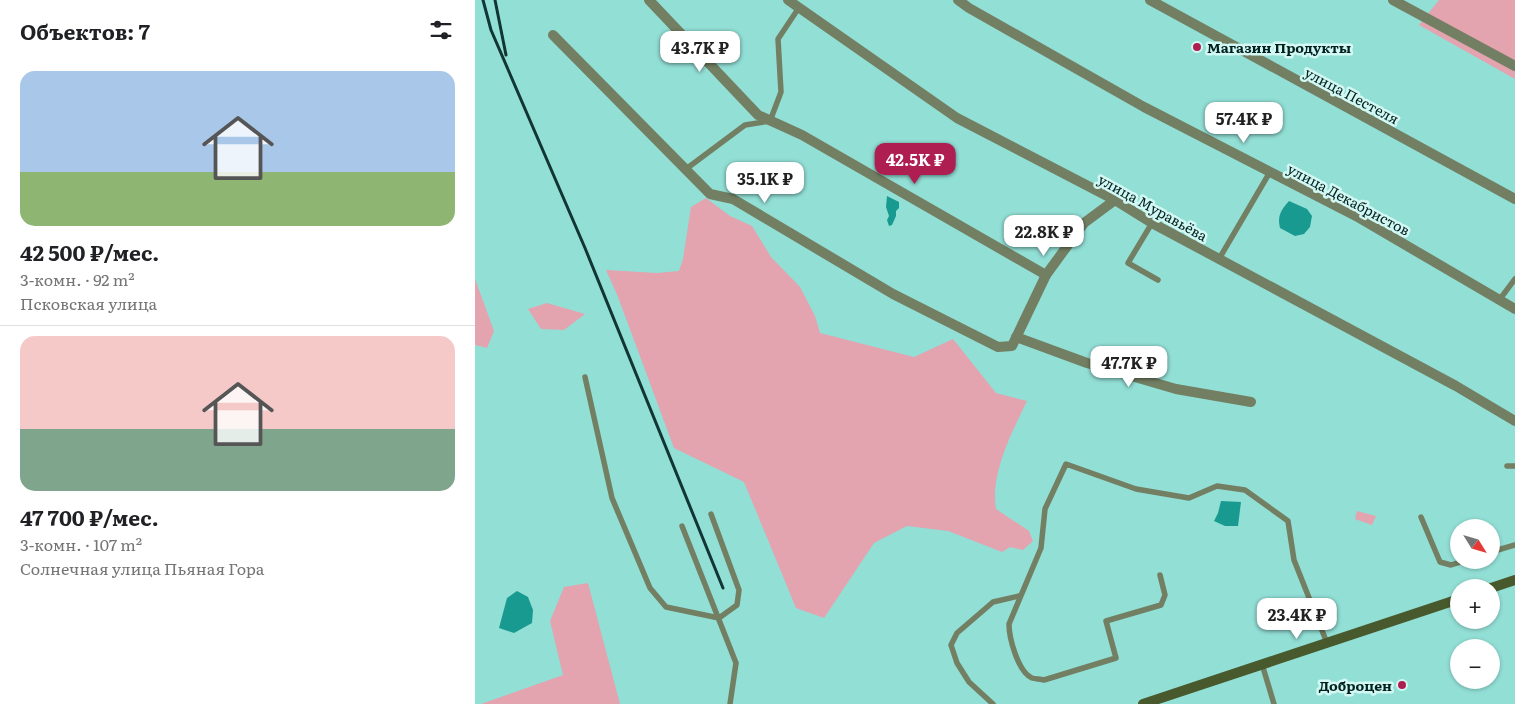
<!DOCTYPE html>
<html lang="ru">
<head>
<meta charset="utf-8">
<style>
	:root { --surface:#fff; --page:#f2f2f2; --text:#202124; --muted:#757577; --line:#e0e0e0; --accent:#af1e51 }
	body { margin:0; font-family:Literata,serif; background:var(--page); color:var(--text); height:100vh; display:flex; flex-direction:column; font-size:19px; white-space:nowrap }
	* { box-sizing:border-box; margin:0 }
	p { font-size:16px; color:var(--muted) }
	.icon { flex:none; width:28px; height:28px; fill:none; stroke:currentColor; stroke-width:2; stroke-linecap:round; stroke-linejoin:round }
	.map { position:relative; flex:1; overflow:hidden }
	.side { display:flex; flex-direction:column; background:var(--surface); width:475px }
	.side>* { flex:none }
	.needle { width:32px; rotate:127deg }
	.tools { position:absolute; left:975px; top:519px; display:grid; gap:10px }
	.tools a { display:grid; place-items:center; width:50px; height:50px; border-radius:50%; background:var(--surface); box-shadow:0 1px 4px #0004; font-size:25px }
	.price { position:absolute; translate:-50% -42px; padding:0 11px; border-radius:10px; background:#fff; color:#222; font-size:16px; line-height:32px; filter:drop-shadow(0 1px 2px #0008) }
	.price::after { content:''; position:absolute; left:50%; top:30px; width:15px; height:11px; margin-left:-8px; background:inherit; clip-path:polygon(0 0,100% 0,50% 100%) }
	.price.on { background:var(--accent); color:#fff }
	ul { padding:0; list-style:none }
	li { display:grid; align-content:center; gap:10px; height:265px; padding:0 20px }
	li+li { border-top:1px solid var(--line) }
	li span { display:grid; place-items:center; height:155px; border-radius:15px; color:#555 }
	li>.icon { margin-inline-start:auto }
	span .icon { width:90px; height:90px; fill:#fffc; stroke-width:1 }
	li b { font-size:21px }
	h2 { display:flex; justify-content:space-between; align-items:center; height:60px; padding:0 20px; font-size:21px }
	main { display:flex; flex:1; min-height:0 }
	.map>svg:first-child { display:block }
	.green { fill:#e3a3af }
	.water { fill:#199a90 }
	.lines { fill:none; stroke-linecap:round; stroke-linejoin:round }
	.lane { stroke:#737f62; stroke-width:5.5 }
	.street { stroke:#737f62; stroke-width:10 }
	.secondary { stroke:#485a2d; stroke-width:10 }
	.rail { stroke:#113634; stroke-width:3 }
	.poi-dot { fill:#af1e51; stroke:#d3f8f3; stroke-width:2 }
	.labels { text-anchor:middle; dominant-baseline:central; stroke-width:5; stroke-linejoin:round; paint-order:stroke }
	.poi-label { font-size:14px; font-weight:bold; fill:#01211f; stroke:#d3f8f3; text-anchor:start }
	.street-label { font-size:14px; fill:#01211f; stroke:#d3f8f3 }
</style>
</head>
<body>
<main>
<section class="side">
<h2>Объектов: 7<svg class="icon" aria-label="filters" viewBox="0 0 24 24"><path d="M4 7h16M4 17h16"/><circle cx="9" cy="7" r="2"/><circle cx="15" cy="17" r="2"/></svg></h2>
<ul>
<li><span style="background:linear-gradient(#a9c7e8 65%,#8fb573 0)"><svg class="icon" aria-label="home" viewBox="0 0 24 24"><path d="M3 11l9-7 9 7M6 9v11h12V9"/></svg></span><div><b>42 500 ₽/мес.</b><p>3-комн. · 92 m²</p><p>Псковская улица</p></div></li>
<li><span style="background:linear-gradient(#f6c9c9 60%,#7fa58c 0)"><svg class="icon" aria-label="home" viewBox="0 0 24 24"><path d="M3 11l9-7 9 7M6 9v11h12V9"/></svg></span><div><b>47 700 ₽/мес.</b><p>3-комн. · 107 m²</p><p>Солнечная улица Пьяная Гора</p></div></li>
</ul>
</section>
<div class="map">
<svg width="1040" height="704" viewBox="0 0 1040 704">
	<rect width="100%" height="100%" fill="#92dfd6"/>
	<g class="green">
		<path d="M964,0H1040V79L944,25Z"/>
		<path d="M231,198L255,216L277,226L296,257L325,287L340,316L345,333L439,357L478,339L521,393L552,401C537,432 515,474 521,509L554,531L558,541L548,550L535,547L527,552L473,531L432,526L399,543L349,618L321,608L269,482L199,448L143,297L131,270L182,273L204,271L208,259L216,207Z"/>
		<path d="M0,279L19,331L12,348L0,345Z"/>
		<path d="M72,303L110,314L89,330L66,329L53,309Z"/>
		<path d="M882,511L901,516L897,525L880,519Z"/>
		<path d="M113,583L145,704H6L88,675L75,621L89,587Z"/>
	</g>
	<g class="water">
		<path d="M412,196L424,202V208L421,211V216L417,225L414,226L412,220L414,216L411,207Z"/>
		<path d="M814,201L832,209L837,216L835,227L829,234L820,236L805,228C802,216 806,210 814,201Z"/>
		<path d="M746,501L766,502L763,526H750L739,521L743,513Z"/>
		<path d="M42,591L53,597L58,610L57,623L39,633L24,628L32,598Z"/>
	</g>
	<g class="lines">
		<g class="lane">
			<path d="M211,169L270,125L295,121L306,92L303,39L323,9"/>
			<path d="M677,223L653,263L683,280"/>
			<path d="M744,259L795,172"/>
			<path d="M1025,299L1040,279"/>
			<path d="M110,377L137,498L175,588L191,607L244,618L262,605L264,590L236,514"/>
			<path d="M1032,466H1040"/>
			<path d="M946,517L965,562L976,565L992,560"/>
			<path d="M207,526L261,663L255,704"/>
			<path d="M1016,552L1040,545"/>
			<path d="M685,575L690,595L686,605L631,621L641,658L569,680C565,679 560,679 557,678C543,672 534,638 534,624L566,548L570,509L591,464L661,489L714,498L742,486L770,490L813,521L819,560L852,643"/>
			<path d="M787,664L799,704"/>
			<path d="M518,704L494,682L482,663L476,645L482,633L518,602L544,596"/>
		</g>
		<g class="street">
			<path d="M174,0L283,115L327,135L571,275"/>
			<path d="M313,0L482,118L640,200L677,223L981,386L1040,421"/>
			<path d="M483,0L494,8L669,107L881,216L1040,309"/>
			<path d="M675,0L1040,199"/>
			<path d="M918,0L1040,66"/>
			<path d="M78,35L235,194L258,199L418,294L523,347L537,346L571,275L609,223L640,200"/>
			<path d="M541,337L612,363L701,389L776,402"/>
		</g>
		<g class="secondary">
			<path d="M1016,588L1040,580"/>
			<path d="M668,704L984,599"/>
		</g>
		<g class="rail">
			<path d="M8,0L16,30L110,248L248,588"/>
			<path d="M20,0L31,55"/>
		</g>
	</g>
	<g class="poi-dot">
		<circle cx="722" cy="47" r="5"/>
		<circle cx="927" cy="685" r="5"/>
	</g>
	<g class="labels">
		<g class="poi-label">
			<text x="732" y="47">Магазин Продукты</text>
			<text x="917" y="685" text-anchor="end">Доброцен</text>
		</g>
		<g class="street-label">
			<text transform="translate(877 95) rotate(28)">улица Пестеля</text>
			<text transform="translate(874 199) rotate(28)">улица Декабристов</text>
			<text transform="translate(678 207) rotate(29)">улица Муравьёва</text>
		</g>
	</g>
</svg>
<div class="tools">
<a><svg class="needle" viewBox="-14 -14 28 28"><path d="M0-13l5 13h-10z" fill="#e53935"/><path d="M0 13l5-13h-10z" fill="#757577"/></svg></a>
<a>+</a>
<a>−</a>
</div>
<b class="price" style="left:225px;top:73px">43.7K ₽</b>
<b class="price" style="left:769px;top:144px">57.4K ₽</b>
<b class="price on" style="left:440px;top:185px">42.5K ₽</b>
<b class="price" style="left:290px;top:204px">35.1K ₽</b>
<b class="price" style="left:569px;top:257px">22.8K ₽</b>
<b class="price" style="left:654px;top:388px">47.7K ₽</b>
<b class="price" style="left:822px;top:640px">23.4K ₽</b>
</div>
</main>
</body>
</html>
